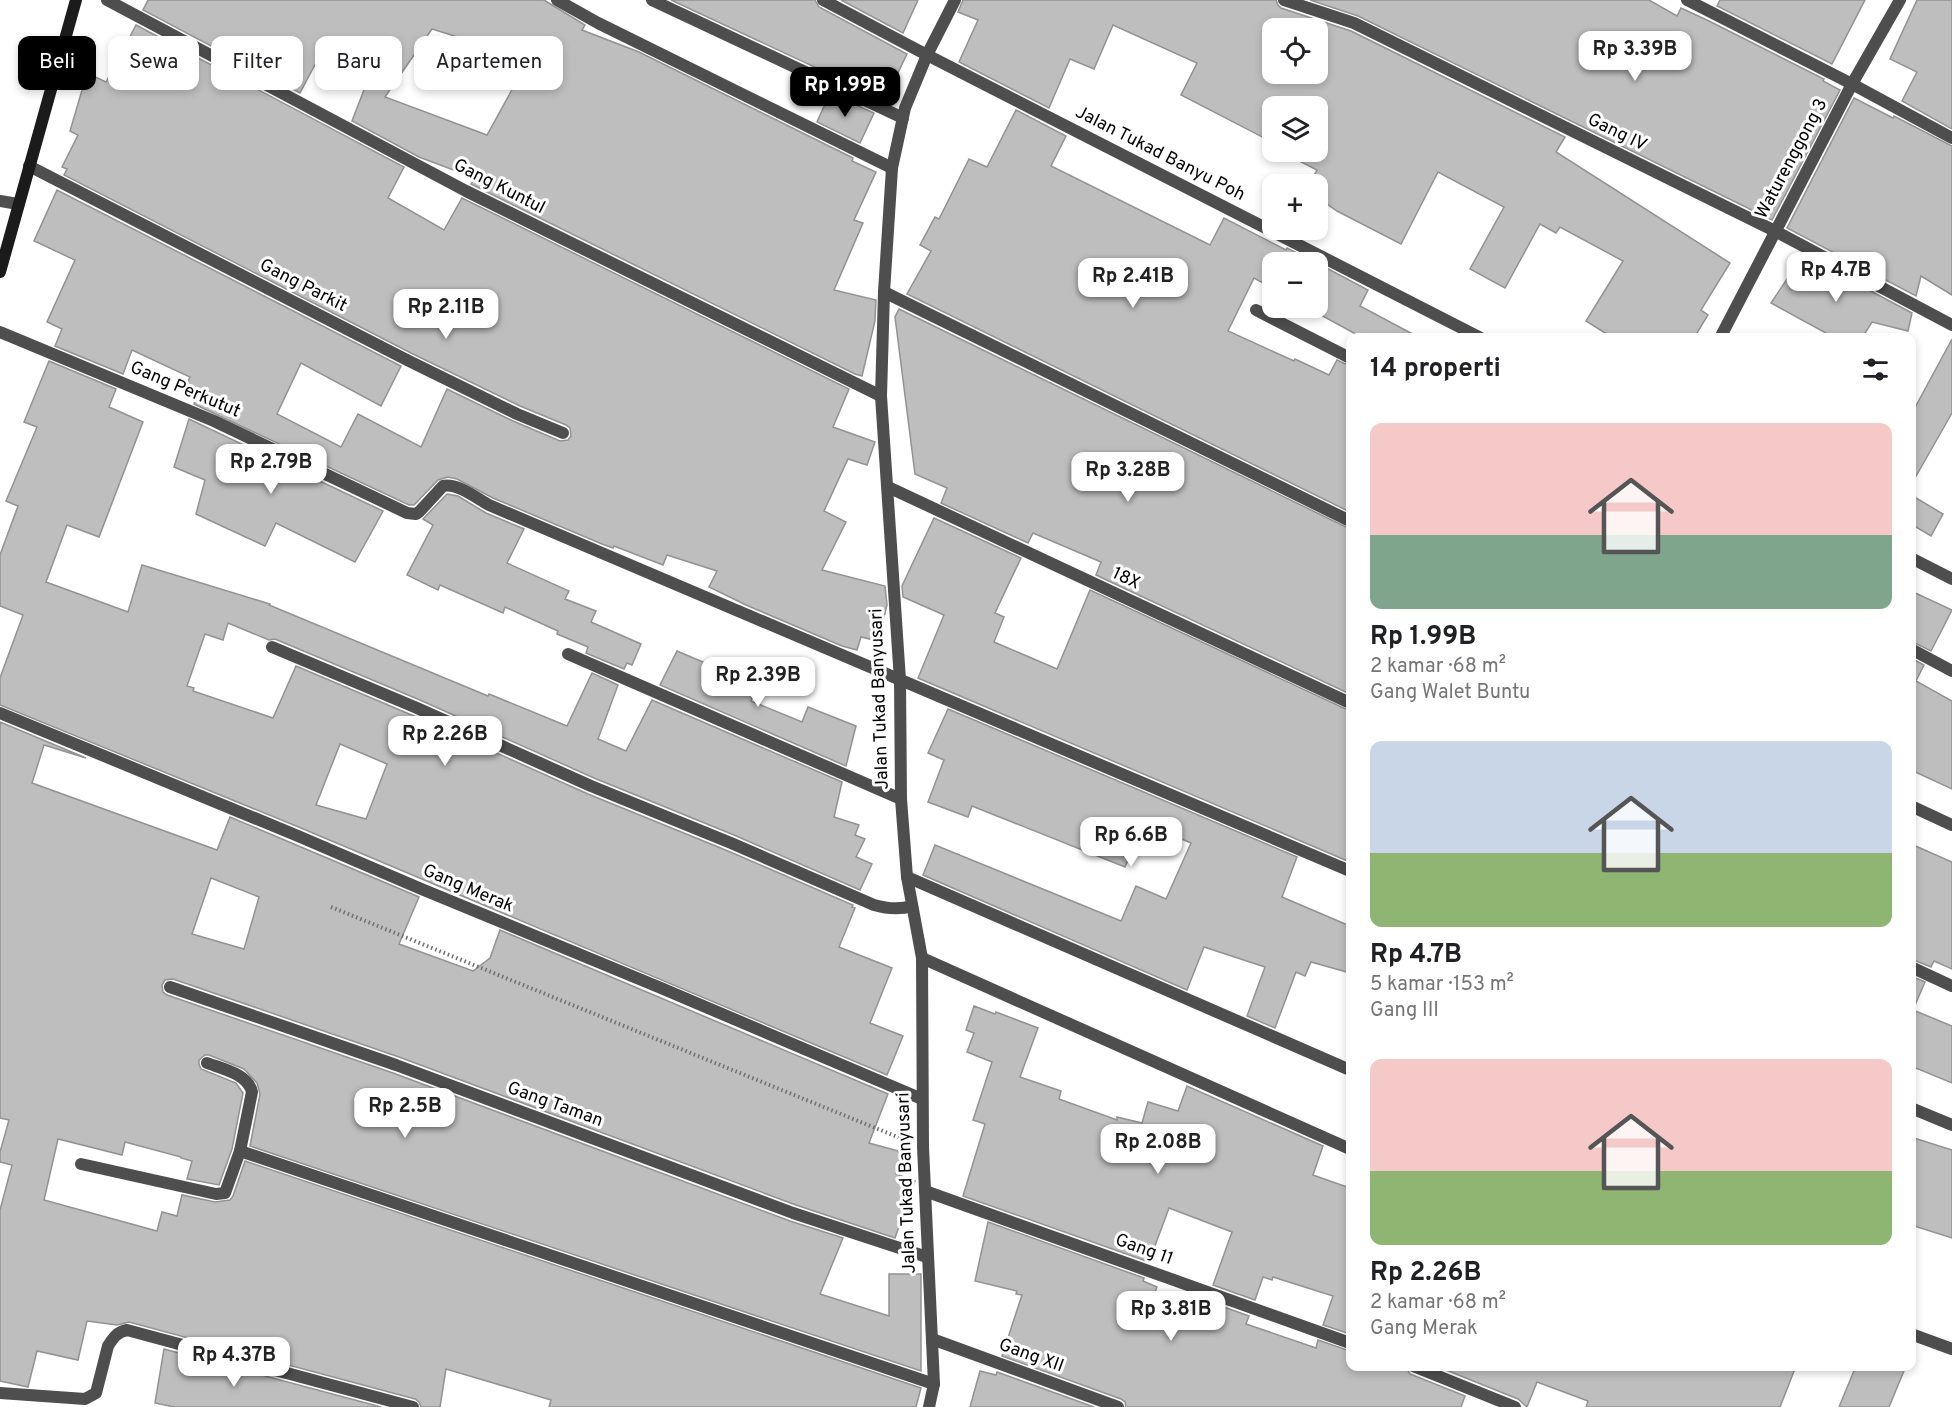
<!DOCTYPE html>
<html lang="id">
<head>
<meta charset="utf-8">
<style>
	:root { --surface:#fff; --page:#f2f2f2; --text:#202124; --muted:#757577; --accent:#000 }
	body { margin:0; font-family:Overpass,sans-serif; background:var(--page); color:var(--text); height:100vh; display:flex; flex-direction:column; font-size:22px; white-space:nowrap }
	* { box-sizing:border-box; margin:0 }
	p { font-size:20px; color:var(--muted) }
	.icon { flex:none; width:33px; height:33px; fill:none; stroke:currentColor; stroke-width:2; stroke-linecap:round; stroke-linejoin:round }
	.map { position:relative; flex:1; overflow:hidden }
	.side { position:absolute; left:1346px; top:333px; width:570px; height:1038px; display:flex; flex-direction:column; background:var(--surface); border-radius:12px; box-shadow:0 3px 9px #0003 }
	.side>* { flex:none }
	.banner { position:absolute; left:18px; top:36px; width:570px; height:54px; display:flex; gap:12px }
	.tools { position:absolute; left:1262px; top:18px; display:grid; gap:12px }
	.tools a { display:grid; place-items:center; width:66px; height:66px; border-radius:12px; background:var(--surface); box-shadow:0 3px 9px #0003; font-size:30px }
	.price { position:absolute; translate:-50% -51px; padding:0 14px; border-radius:12px; background:#fff; color:#222; font-size:20px; line-height:39px; filter:drop-shadow(0 2px 3px #0008) }
	.price::after { content:''; position:absolute; left:50%; top:36px; width:18px; height:14px; margin-left:-9px; background:inherit; clip-path:polygon(0 0,100% 0,50% 100%) }
	.price.on { background:var(--accent); color:#fff }
	ul { padding:0; list-style:none }
	li { display:grid; align-content:center; gap:12px; height:318px; padding:0 24px }
	li span { display:grid; place-items:center; height:186px; border-radius:12px; color:#555 }
	li>.icon { margin-inline-start:auto }
	span .icon { width:108px; height:108px; fill:#fffc; stroke-width:1 }
	li b { font-size:26px }
	h2 { display:flex; justify-content:space-between; align-items:center; height:72px; padding:0 24px; font-size:26px }
	.pill { padding:0 21px; border-radius:12px; background:var(--surface); box-shadow:0 3px 9px #0003; font-size:21px; line-height:54px }
	.pill.on { background:var(--accent); color:#fff }
	.map>svg:first-child { display:block }
	.building { fill:#bebebe; stroke:#929292; stroke-width:1.5; fill-rule:evenodd }
	.lines { fill:none; stroke-linecap:round; stroke-linejoin:round }
	.path { stroke:#707070; stroke-width:4; stroke-dasharray:1.5 3; stroke-linecap:butt }
	.service { stroke:#4e4e4e; stroke-width:12 }
	.minor { stroke:#4e4e4e; stroke-width:12 }
	.secondary { stroke:#1b1b1b; stroke-width:12 }
	.labels { text-anchor:middle; dominant-baseline:central; stroke-width:6; stroke-linejoin:round; paint-order:stroke }
	.street-label { font-size:18px; fill:#000; stroke:#fff }
</style>
</head>
<body>
<div class="map">
<svg width="1952" height="1407" viewBox="0 0 1952 1407">
	<rect width="100%" height="100%" fill="#fff"/>
	<g class="building">
		<path d="M148,0H544L585,25L582,30L639,52L853,158L852,161L876,172L854,220L863,223L834,290L876,300L875,321L862,376L855,374L471,184L475,178L419,157L352,121L369,77L326,44L300,93L143,10ZM432,29L529,59L487,135L385,97Z"/>
		<path d="M671,0H815L819,7L907,54L892,85L888,83L881,98Z"/>
		<path d="M841,0H918L903,33Z"/>
		<path d="M963,0H1276L1278,5L1281,8L1351,31L1565,137L1556,152L1730,263L1701,310L1708,315L1694,338H1613L1586,321L1623,261L1560,227L1556,233L1540,224L1505,288L1470,269L1504,207L1438,172L1401,244L1337,211L1317,197V193L1322,184H1309L1317,170L1282,152H1317V106H1272V142L1181,95L1197,63L1113,25L1094,69L1070,59L1049,108L959,62L978,20L958,12ZM1272,28H1317V74H1272Z"/>
		<path d="M1310,0H1649L1677,16L1681,8L1709,21L1824,79L1823,81L1840,90L1772,220L1358,16Z"/>
		<path d="M1720,0H1865L1832,64L1717,6Z"/>
		<path d="M1917,0H1952V129L1902,101L1917,72L1890,59Z"/>
		<path d="M136,25L404,167L388,198L444,230L462,198L849,389L833,427L875,442L867,465L848,459L824,511L846,522L822,570L885,586L887,605L878,641L861,637L857,650L842,646L746,605L709,587L717,571L667,555L663,565L614,546L613,548L602,544L493,498L457,479L448,477L438,480L414,505H409L194,404L196,394L184,390L190,377L132,350L123,374L55,346L62,329L47,322L75,260L34,241L57,190L401,366L381,406L301,363L277,414L341,447L358,414L421,447L447,389L513,421L560,441L568,440L571,436L570,428L566,425L520,406L411,353L64,175L67,169L62,167L78,135L70,131L87,73L106,82Z"/>
		<path d="M830,93L874,113L860,143L817,122Z"/>
		<path d="M1854,98L1893,118L1894,116L1952,146V295L1921,276L1916,296L1787,228Z"/>
		<path d="M1016,110L1066,136L1051,166L1210,245L1224,218L1286,250L1287,248L1315,262H1272V288L1254,278L1228,331L1294,361L1295,359L1329,375L1337,360L1350,366V512L907,294L931,251L920,245L935,217L939,219L969,159L987,167Z"/>
		<path d="M1803,255L1912,313L1908,331L1872,322L1862,338H1835L1771,303Z"/>
		<path d="M1317,263L1368,290L1360,306L1420,338H1363L1308,308H1317Z"/>
		<path d="M899,309L1350,529V694L1096,575L1101,562L1033,533L1028,543L941,503L947,488L915,474L895,317Z"/>
		<path d="M1952,339V413L1911,485V415Z"/>
		<path d="M49,361L116,389L109,407L143,422L99,537L67,525L46,582L128,612L142,565L270,604L269,605L488,696L489,694L567,726L592,673L618,685L598,739L626,751L652,700L842,782L834,817L859,825L855,835L865,839L856,857L872,864L860,890L734,835L594,778L420,700L275,639L269,640L228,623L223,640L205,634L187,686L194,688L193,691L273,718L296,666L414,716L588,794L728,851L853,905L852,907L855,908L839,947L892,968L870,1023L903,1036L887,1075L301,828L0,705V678L23,615L0,606V555L18,506L6,501L37,427L24,422ZM340,744L387,764L366,819L316,805Z"/>
		<path d="M189,419L383,511L355,562L276,523L265,546L196,514L205,480L174,467Z"/>
		<path d="M447,494L458,496L486,513L524,529L507,563L569,591L565,599L596,611L591,622L641,644L632,665L627,663L624,669L586,653L588,647L557,634L558,631L505,607L503,613L440,585L438,590L407,575L433,525L423,519Z"/>
		<path d="M1911,495L1943,514L1931,536L1911,524Z"/>
		<path d="M934,518L1021,558L995,613L1004,617L994,642L1057,669L1090,590L1350,711V862L918,678L944,615L903,597L902,586Z"/>
		<path d="M1911,591L1952,610L1931,651L1911,641Z"/>
		<path d="M677,651L757,685L751,701L802,722L808,707L856,726L846,766L660,685Z"/>
		<path d="M1911,658L1924,665L1916,681L1952,701V789L1911,770Z"/>
		<path d="M948,709L1297,857L1282,897L1350,926V973L1311,962L1305,976L1296,972L1275,1028L1247,1016L1265,967L1204,947L1187,990L923,875L935,845L1121,921L1136,886L1166,899L1191,843L1144,823L1125,867L972,806L968,817L928,802L944,760L928,753Z"/>
		<path d="M0,722L86,758L44,745L32,783L217,850L230,817L419,897L399,944L473,971L490,958L500,930L888,1094L869,1143L902,1152L896,1174L915,1181L895,1238L796,1205L399,1057L173,979L165,980L162,985L163,992L167,995L393,1073L790,1221L843,1238L820,1294L889,1316V1274H921V1371L250,1146L260,1094L257,1083L244,1069L209,1055H205L199,1060V1064L201,1069L236,1083L243,1093L232,1149L219,1185L187,1179L192,1161L181,1158V1157L125,1142L122,1155L58,1139L44,1200L157,1231L162,1212L177,1216L182,1195L215,1202L230,1200L233,1196L245,1161L921,1388L916,1407H549L551,1400L446,1369L440,1407H421L419,1402L415,1399L129,1322L117,1325L87,1321L78,1360L37,1351L28,1387L0,1381V1210L12,1165L0,1162V1152L9,1120L0,1118ZM211,878L259,897L244,949L192,934Z"/>
		<path d="M1911,844L1952,862V969L1934,961L1931,967L1911,959Z"/>
		<path d="M1911,976L1925,982L1913,1010L1952,1026V1083L1911,1066Z"/>
		<path d="M974,1006L995,1014L996,1012L1038,1028L1020,1077L1061,1091L1059,1099L1117,1120V1117L1142,1123L1148,1102L1178,1111L1187,1086L1323,1146L1313,1175L1350,1188V1334L1323,1325L1333,1296L1273,1277L1272,1280L1263,1277L1255,1300L1213,1285L1232,1232L1169,1208L1149,1262L963,1196L985,1124L973,1120L992,1062L967,1052L974,1033L966,1030Z"/>
		<path d="M1911,1137L1952,1150V1238L1911,1225Z"/>
		<path d="M988,1222L1144,1278L1143,1281L1157,1287L1153,1298L1201,1315L1207,1301L1249,1316L1246,1324L1316,1348L1318,1340L1350,1351V1366H1405L1410,1374L1465,1396L1461,1407H1126L1125,1402L1121,1399L1002,1356L1022,1295L1016,1294L1017,1291L975,1281Z"/>
		<path d="M164,1349L381,1407H174L155,1403Z"/>
		<path d="M1436,1366H1796L1780,1407H1586L1588,1401L1537,1382L1527,1407L1518,1399Z"/>
		<path d="M1856,1366H1906L1889,1407H1839Z"/>
		<path d="M980,1371L996,1375L997,1372L1094,1407H970Z"/>
	</g>
	<g class="lines">
		<path class="path" d="M331,907L900,1138"/>
		<g class="service">
			<path d="M29,166L407,360L517,414L563,433"/>
			<path d="M272,647L417,708L591,786L731,843L874,905C888,909 899,910 912,906"/>
		</g>
		<g class="minor">
			<path d="M107,0L466,191L881,396"/>
			<path d="M557,0L598,23L892,168"/>
			<path d="M652,0L903,118"/>
			<path d="M823,0L927,55L1481,338"/>
			<path d="M1284,0L1354,23L1775,231L1952,325"/>
			<path d="M1687,0L1852,84L1952,138"/>
			<path d="M0,201L18,204"/>
			<path d="M884,292L1350,521"/>
			<path d="M1256,310L1350,358"/>
			<path d="M0,332L214,421L407,513L416,514L419,512L443,486C458,483 476,498 489,505L1350,871"/>
			<path d="M1720,338L1852,84L1900,0"/>
			<path d="M888,487L1350,703"/>
			<path d="M1911,558L1952,579"/>
			<path d="M1911,649L1952,671"/>
			<path d="M568,654L901,799"/>
			<path d="M0,713L298,836L419,888L661,988L922,1099"/>
			<path d="M1911,806L1952,825"/>
			<path d="M907,877L1350,1070"/>
			<path d="M922,958L1350,1149"/>
			<path d="M1911,967L1952,986"/>
			<path d="M170,987L396,1065L793,1213L927,1257"/>
			<path d="M1911,1108L1952,1125"/>
			<path d="M240,1151L934,1384"/>
			<path d="M81,1164L216,1194L225,1193L240,1151L252,1092C248,1074 223,1069 207,1063"/>
			<path d="M925,1191L1350,1343"/>
			<path d="M1911,1334L1952,1349"/>
			<path d="M932,1339L1118,1407"/>
			<path d="M1413,1366L1515,1407"/>
			<path d="M0,1393L85,1399L96,1393L108,1346C113,1338 117,1332 127,1330L413,1407"/>
			<path d="M929,1407L934,1384L923,1147L922,958L907,877L901,799L900,680L881,396L884,292L892,168L905,108L927,55L955,0"/>
		</g>
		<path class="secondary" d="M0,272L76,0"/>
	</g>
	<g class="labels">
		<g class="street-label">
			<text transform="translate(1617 133) rotate(26)">Gang IV</text>
			<text transform="translate(1160 154) rotate(27)">Jalan Tukad Banyu Poh</text>
			<text transform="translate(1792 159) rotate(-62)">Waturenggong 3</text>
			<text transform="translate(499 187) rotate(27)">Gang Kuntul</text>
			<text transform="translate(303 286) rotate(27)">Gang Parkit</text>
			<text transform="translate(185 390) rotate(23)">Gang Perkutut</text>
			<text transform="translate(1126 579) rotate(25)">18X</text>
			<text transform="translate(880 699) rotate(-92)">Jalan Tukad Banyusari</text>
			<text transform="translate(468 889) rotate(23)">Gang Merak</text>
			<text transform="translate(555 1105) rotate(20)">Gang Taman</text>
			<text transform="translate(907 1183) rotate(-92)">Jalan Tukad Banyusari</text>
			<text transform="translate(1144 1250) rotate(20)">Gang 11</text>
			<text transform="translate(1031 1356) rotate(20)">Gang XII</text>
		</g>
	</g>
</svg>
<div class="tools">
<a><svg class="icon" aria-label="locate" viewBox="0 0 24 24"><circle cx="12" cy="12" r="6"/><path d="M12 2v4M12 18v4M2 12h4M18 12h4"/></svg></a>
<a><svg class="icon" aria-label="layers" viewBox="0 0 24 24"><path d="M12 4l9 5-9 5-9-5zM3 14l9 5 9-5"/></svg></a>
<a>+</a>
<a>−</a>
</div>
<b class="price" style="left:1635px;top:82px">Rp 3.39B</b>
<b class="price on" style="left:845px;top:118px">Rp 1.99B</b>
<b class="price" style="left:1836px;top:303px">Rp 4.7B</b>
<b class="price" style="left:1133px;top:309px">Rp 2.41B</b>
<b class="price" style="left:446px;top:340px">Rp 2.11B</b>
<b class="price" style="left:271px;top:495px">Rp 2.79B</b>
<b class="price" style="left:1128px;top:503px">Rp 3.28B</b>
<b class="price" style="left:758px;top:708px">Rp 2.39B</b>
<b class="price" style="left:445px;top:767px">Rp 2.26B</b>
<b class="price" style="left:1131px;top:868px">Rp 6.6B</b>
<b class="price" style="left:405px;top:1139px">Rp 2.5B</b>
<b class="price" style="left:1158px;top:1175px">Rp 2.08B</b>
<b class="price" style="left:1171px;top:1342px">Rp 3.81B</b>
<b class="price" style="left:234px;top:1388px">Rp 4.37B</b>
<div class="banner">
<a class="pill on">Beli</a>
<a class="pill">Sewa</a>
<a class="pill">Filter</a>
<a class="pill">Baru</a>
<a class="pill">Apartemen</a>
</div>
<section class="side">
<h2>14 properti<svg class="icon" aria-label="filters" viewBox="0 0 24 24"><path d="M4 7h16M4 17h16"/><circle cx="9" cy="7" r="2"/><circle cx="15" cy="17" r="2"/></svg></h2>
<ul>
<li><span style="background:linear-gradient(#f6c9c9 60%,#7fa58c 0)"><svg class="icon" aria-label="home" viewBox="0 0 24 24"><path d="M3 11l9-7 9 7M6 9v11h12V9"/></svg></span><div><b>Rp 1.99B</b><p>2 kamar · 68 m²</p><p>Gang Walet Buntu</p></div></li>
<li><span style="background:linear-gradient(#c9d6e8 60%,#8fb573 0)"><svg class="icon" aria-label="home" viewBox="0 0 24 24"><path d="M3 11l9-7 9 7M6 9v11h12V9"/></svg></span><div><b>Rp 4.7B</b><p>5 kamar · 153 m²</p><p>Gang III</p></div></li>
<li><span style="background:linear-gradient(#f6c9c9 60%,#8fb573 0)"><svg class="icon" aria-label="home" viewBox="0 0 24 24"><path d="M3 11l9-7 9 7M6 9v11h12V9"/></svg></span><div><b>Rp 2.26B</b><p>2 kamar · 68 m²</p><p>Gang Merak</p></div></li>
</ul>
</section>
</div>
</body>
</html>
